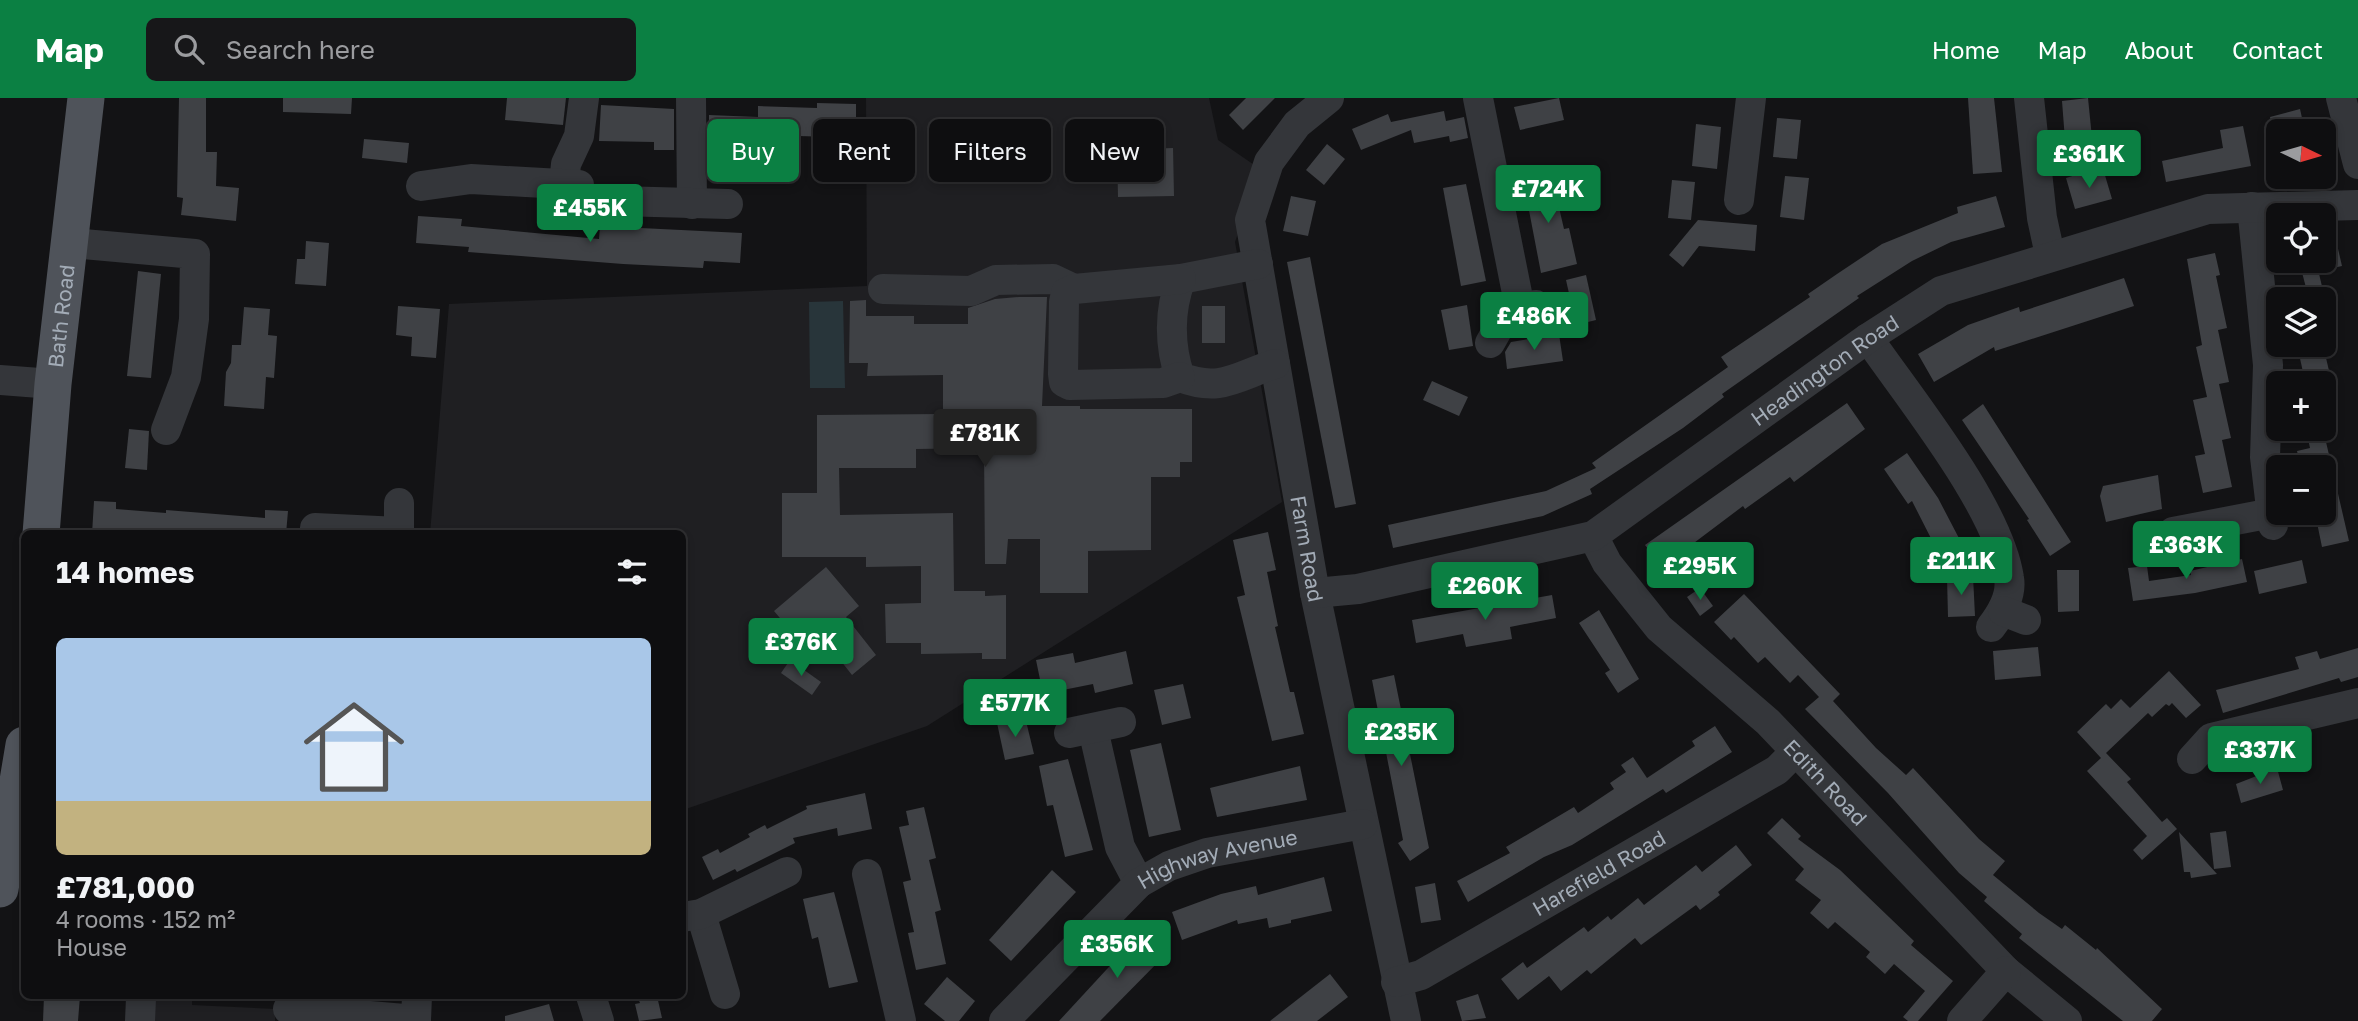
<!DOCTYPE html>
<html lang="en">
<head>
<meta charset="utf-8">
<style>
	:root { --surface:#0e0e10; --page:#171719; --text:#f1f3f6; --muted:#9b9c9f; --line:#2e2e30; --accent:#0b8043 }
	body { margin:0; font-family:"Golos Text",sans-serif; background:var(--page); color:var(--text); height:100vh; display:flex; flex-direction:column; font-size:26px; white-space:nowrap }
	* { box-sizing:border-box; margin:0 }
	p { font-size:23px; color:var(--muted) }
	.icon { flex:none; width:38px; height:38px; fill:none; stroke:currentColor; stroke-width:2; stroke-linecap:round; stroke-linejoin:round }
	.map { position:relative; flex:1; overflow:hidden }
	.details { position:absolute; left:21px; top:432px; width:665px; height:469px; display:flex; flex-direction:column; background:var(--surface); border-radius:10px; box-shadow:0 4px 10px #0003,0 0 0 2px var(--line) }
	.details>* { flex:none }
	.hud { position:absolute; left:707px; top:21px; width:665px; height:63px; display:flex; gap:14px }
	.needle { width:46px; rotate:95deg }
	.buttons { position:absolute; left:2266px; top:21px; display:grid; gap:14px }
	.buttons a { display:grid; place-items:center; width:70px; height:70px; border-radius:10px; background:var(--surface); box-shadow:0 4px 10px #0003,0 0 0 2px var(--line); font-size:35px }
	.price { position:absolute; translate:-50% -60px; padding:0 16px; border-radius:7px; background:var(--accent); color:#fff; font-size:23px; line-height:46px; filter:drop-shadow(0 2px 4px #0008) }
	.price::after { content:''; position:absolute; left:50%; top:42px; width:21px; height:16px; margin-left:-10px; background:inherit; clip-path:polygon(0 0,100% 0,50% 100%) }
	.price.selected { background:#222; color:#fff }
	ul { padding:0; list-style:none }
	li { display:grid; align-content:center; gap:14px; height:371px; padding:0 35px }
	li+li { border-top:2px solid var(--line) }
	li span { display:grid; place-items:center; height:217px; border-radius:10px; color:#555 }
	li>.icon { margin-inline-start:auto }
	span .icon { width:126px; height:126px; fill:#fffc; stroke-width:1 }
	li b { font-size:30px }
	h2 { display:flex; justify-content:space-between; align-items:center; height:84px; padding:0 35px; font-size:30px }
	.pill { padding:0 24px; border-radius:10px; background:var(--surface); box-shadow:0 4px 10px #0003,0 0 0 2px var(--line); font-size:24px; line-height:63px }
	.pill.selected { background:var(--accent); color:#fff }
	header { display:flex; align-items:center; gap:42px; box-sizing:border-box; height:98px; padding:0 35px; background:var(--accent); color:#fff }
	header strong { font-size:33px }
	nav { display:flex; gap:38px; margin-inline-start:auto; font-size:24px }
	.search { width:490px; height:63px; background:var(--page); display:flex; align-items:center; gap:18px; box-sizing:border-box; padding:0 24px; border-radius:10px; color:var(--muted); font-size:26px }
	.map>svg:first-child { display:block }
	.built { fill:#1f1f22 }
	.water { fill:#28353a }
	.building { fill:#3f4145 }
	.lines { fill:none; stroke-linecap:round; stroke-linejoin:round }
	.minor { stroke:#34363a; stroke-width:30 }
	.major { stroke:#4f535a; stroke-width:37 }
	.labels { text-anchor:middle; dominant-baseline:central; stroke-width:7; stroke-linejoin:round; paint-order:stroke }
	.street-label { font-size:21px; fill:#a3acb7; stroke:#0e0e10 }
</style>
</head>
<body>
<header>
<strong>Map</strong>
<div class="search"><svg class="icon" aria-label="search" viewBox="0 0 24 24"><circle cx="10" cy="10" r="6"/><path d="M15 15l6 6"/></svg>Search here</div>
<nav><a>Home</a><a>Map</a><a>About</a><a>Contact</a></nav>
</header>
<div class="map">
<svg width="2358" height="923" viewBox="0 0 2358 923">
	<rect width="100%" height="100%" fill="#131315"/>
	<g class="built">
		<path d="M866,0H1209L1218,42L1260,71L1235,144L1282,404L927,628L683,712L682,436H430L449,206L867,188Z"/>
		<path d="M127,898H192V907L275,911V923H126Z"/>
	</g>
	<path class="water" d="M843,203L845,290H810L809,204Z"/>
	<g class="building">
		<path d="M179,0H206V54H217L216,88L239,90L236,123L181,117L183,100L177,99Z"/>
		<path d="M283,0H352L351,16L283,14Z"/>
		<path d="M507,0H566L563,27L505,22Z"/>
		<path d="M1246,0H1275L1243,32L1229,17Z"/>
		<path d="M1559,0L1564,22L1520,32L1514,9Z"/>
		<path d="M1968,0H1994L2002,74L1973,76Z"/>
		<path d="M2088,0L2092,40L2065,42L2062,3Z"/>
		<path d="M817,5L856,6V33H833V39L798,38L797,48H709V17L758,19V8L817,10Z"/>
		<path d="M601,7L674,11V52H654V44L599,43Z"/>
		<path d="M2300,11L2305,33H2274L2270,19Z"/>
		<path d="M1444,13L1446,23L1464,19L1468,40L1450,44L1449,38L1414,45L1411,32L1361,52L1352,31L1388,16L1391,24Z"/>
		<path d="M1777,20L1801,22L1797,61L1773,59Z"/>
		<path d="M1696,26L1721,29L1717,71L1692,68Z"/>
		<path d="M2243,28L2251,68L2166,84L2162,63L2223,50L2220,32Z"/>
		<path d="M364,41L409,45L407,65L362,60Z"/>
		<path d="M1327,46L1345,61L1324,87L1306,72Z"/>
		<path d="M1173,50L1174,98L1118,99L1117,52Z"/>
		<path d="M2104,74L2112,101L2075,111L2066,80L2082,75L2083,79Z"/>
		<path d="M1551,75L1564,131L1569,130L1577,166L1541,175L1523,81Z"/>
		<path d="M1785,78L1809,80L1804,122L1780,119Z"/>
		<path d="M1672,82L1695,84L1691,122L1668,120Z"/>
		<path d="M1466,86L1486,183L1461,188L1443,90Z"/>
		<path d="M1291,98L1316,103L1308,138L1283,133Z"/>
		<path d="M1996,98L2005,129L1951,144L1912,163L1857,198L1859,200L1722,296L1724,299L1683,330L1590,391L1592,396L1543,418L1393,450L1388,427L1546,393L1596,370L1592,365L1728,269L1721,259L1810,199L1808,196L1837,176L1882,146L1958,115L1957,109Z"/>
		<path d="M418,118L462,121L461,128L599,141L600,128L742,135L740,165L704,163L703,170L623,166L468,154L469,149L416,145Z"/>
		<path d="M1698,122L1757,127L1755,153L1699,148L1683,169L1669,157Z"/>
		<path d="M2324,125H2332L2342,168L2324,172Z"/>
		<path d="M306,143L329,145L326,188L295,186L297,161H305Z"/>
		<path d="M2215,155L2220,177L2216,178L2227,230L2218,232L2229,284L2219,286L2231,340L2222,342L2232,389L2203,395L2195,358L2205,356L2193,302L2207,299L2196,249L2202,247L2187,161Z"/>
		<path d="M1310,159L1356,406L1335,410L1287,164Z"/>
		<path d="M2299,163H2316L2325,201H2309Z"/>
		<path d="M138,173L161,176L151,280L127,278Z"/>
		<path d="M1586,177L1596,222L1576,227L1566,182Z"/>
		<path d="M2124,180L2134,208L1995,253L1994,249L1934,284L1918,256L1968,227L2019,209L2020,214Z"/>
		<path d="M1019,199H1047L1042,308H1080V311H1192V364H1180V379H1151V452L1088,453V495H1040V441H1008L1006,466H985L984,350L916,351V370H839L840,417L953,415L954,493H985V498L1006,497V561H982V555L921,556V545H886L885,506L921,505V468L866,469V459H782V395H817V317L943,316V277L867,278L868,265H849L850,203L866,202V218H914V226H968V210L995,201Z"/>
		<path d="M1467,207L1473,248L1449,252L1441,212Z"/>
		<path d="M398,208L440,211L436,260L411,258L412,239L396,237Z"/>
		<rect x="1202" y="208" width="23" height="37"/>
		<path d="M244,209L270,211L268,237L277,238L274,280L266,279L264,311L224,308L226,274L231,265L232,247H241Z"/>
		<path d="M1559,236L1563,263L1507,271L1505,254L1511,244Z"/>
		<path d="M2297,247H2323L2330,277L2305,283Z"/>
		<path d="M1432,283L1468,299L1459,318L1423,302Z"/>
		<path d="M1847,305L1865,331L1794,384L1790,379L1745,411L1743,408L1662,469L1645,447Z"/>
		<path d="M1983,306L2071,444L2050,458L2027,422L2029,421L1962,322Z"/>
		<path d="M129,331L149,333L147,372L125,370Z"/>
		<path d="M2306,331H2323L2349,443L2322,449L2315,415H2324L2326,369H2301L2297,353L2310,350Z"/>
		<path d="M1907,355L1938,400L1962,446L1940,458L1912,403L1908,406L1884,371Z"/>
		<path d="M2158,377L2162,411L2106,424L2100,398L2103,388Z"/>
		<path d="M94,403L116,404V411L166,415V412L265,420V412L288,413L286,436H92Z"/>
		<path d="M1268,434L1276,472L1267,474L1278,528L1275,529L1290,594H1294L1304,636L1272,643L1237,499L1245,497L1233,442Z"/>
		<path d="M2242,461L2247,484L2195,495L2133,503L2128,470L2147,468L2149,483L2191,477L2190,473Z"/>
		<path d="M2302,462L2307,485L2259,496L2254,473Z"/>
		<path d="M826,469L859,508L846,519L876,557L852,577L822,539L807,552L774,513Z"/>
		<path d="M2057,472H2079V513L2058,514Z"/>
		<path d="M1973,478L1975,518L1948,519L1947,479Z"/>
		<path d="M1700,490L1713,508L1700,518L1687,499Z"/>
		<path d="M1744,496L1840,596L1833,603L1876,650L1906,677L1913,670L1979,741L2005,763L1993,777L2039,815L2062,831L2065,827L2096,852L2097,850L2162,911L2152,923H2123L2019,840L2022,836L1984,803L1987,799L1959,775L1888,695L1805,611L1819,599L1798,577L1790,585L1765,559L1758,565L1734,539L1731,542L1714,524Z"/>
		<path d="M1552,497L1556,520L1510,529L1512,541L1466,549L1463,536L1416,545L1412,522Z"/>
		<path d="M1599,512L1639,581L1618,595L1605,575L1610,572L1579,525Z"/>
		<path d="M2038,549L2041,578L1995,582L1993,553Z"/>
		<path d="M2358,550V579L2341,584L2339,580L2223,615L2216,592L2299,571L2295,559L2317,553L2320,561Z"/>
		<path d="M1126,553L1133,586L1095,595L1093,586L1043,596L1036,562L1073,555L1075,565Z"/>
		<path d="M790,562L821,584L812,597L781,575Z"/>
		<path d="M2169,573L2201,607L2186,620L2172,605L2169,608L2166,606L2152,619L2148,615L2106,655L2131,681L2127,684L2162,724L2167,720L2177,731L2142,762L2133,752L2147,738L2087,673L2101,660L2077,634L2106,606L2111,611L2121,601L2130,610Z"/>
		<path d="M1394,577L1429,750L1410,763L1398,745L1403,742L1372,582Z"/>
		<path d="M1183,586L1191,620L1162,627L1154,592Z"/>
		<path d="M1025,619L1034,656L1005,662L997,625Z"/>
		<path d="M1715,628L1732,654L1666,695L1663,691L1572,747L1544,759L1468,804L1457,783L1510,755L1506,749L1574,709L1578,715L1614,691L1610,685L1626,674L1621,667L1633,659L1647,680L1695,648L1692,643Z"/>
		<path d="M1161,645L1181,732L1149,739L1130,652Z"/>
		<path d="M1068,661L1093,752L1065,759L1053,707L1047,708L1039,668Z"/>
		<path d="M1300,668L1307,702L1217,719L1210,690Z"/>
		<path d="M2277,670L2283,692L2241,705L2236,686Z"/>
		<path d="M865,695L872,731L838,738L837,730L793,740L795,745L737,774L735,771L713,782L702,759L718,751L720,755L750,739L748,736L765,727L767,731L807,711L806,708Z"/>
		<path d="M924,709L936,760L929,762L941,812L935,814L946,866L916,872L908,835L914,834L903,784L911,782L899,729L909,727L906,713Z"/>
		<path d="M1782,720L1801,738L1798,741L1840,772L1914,843L1911,847L1953,883L1918,923H1908L1903,919L1925,893L1894,866L1885,876L1866,859L1870,854L1835,824L1828,831L1810,815L1821,802L1795,782L1804,771L1767,735Z"/>
		<path d="M2226,733L2231,769L2214,771L2210,735Z"/>
		<path d="M2179,734L2217,776L2191,780L2190,774H2184Z"/>
		<path d="M1736,747L1752,767L1718,794L1720,797L1700,812L1696,807L1641,847L1635,840L1591,876L1587,872L1561,893L1549,878L1518,902L1501,881L1523,864L1527,870L1584,829L1588,834L1608,818L1611,822L1638,800L1644,807L1696,767L1702,774Z"/>
		<path d="M1052,772L1076,794L1011,863L989,842Z"/>
		<path d="M1324,779L1332,813L1291,822V825L1269,830L1267,820L1238,826L1237,822L1182,842L1172,814L1221,796L1256,788L1258,797Z"/>
		<path d="M1435,785L1441,822L1421,825L1415,789Z"/>
		<path d="M834,794L858,884L829,890L818,839L812,841L803,801Z"/>
		<path d="M1143,832L1167,855L1100,923H1059Z"/>
		<path d="M1330,876L1348,899L1317,923H1270Z"/>
		<path d="M947,879L975,903L959,923H945L924,906Z"/>
		<path d="M1478,896L1486,920L1462,923L1456,903Z"/>
		<path d="M44,898H80L78,923H43Z"/>
		<path d="M637,898H657L662,920L639,923L635,906L640,905Z"/>
		<path d="M549,906L554,923H505V918Z"/>
	</g>
	<g class="lines">
		<g class="minor">
			<path d="M691,0L692,106"/>
			<path id="s1" d="M1329,0L1297,26L1269,64L1250,122L1315,495L1406,923"/>
			<path d="M1478,0L1520,210"/>
			<path d="M2029,0L2042,120L2050,157"/>
			<path d="M2341,0L2358,66"/>
			<path d="M564,86L566,66L579,38L584,0"/>
			<path d="M421,88L471,81L579,87"/>
			<path d="M1739,102L1751,0"/>
			<path d="M618,103L728,106"/>
			<path d="M2252,109L2268,267L2265,359L2273,427"/>
			<path d="M72,145L195,156L194,221L186,279L166,332"/>
			<path d="M1258,166L1181,181C1169,212 1169,247 1180,279C1221,295 1237,278 1275,266"/>
			<path d="M883,191L971,193L996,182L1053,181L1074,191"/>
			<path d="M1868,240C1910,301 1998,408 2009,480C2012,497 2001,516 1991,529"/>
			<path d="M1490,245L1508,213L1536,207"/>
			<path d="M1180,279L1163,285L1070,287L1064,284L1063,276L1064,204L1066,195L1074,191L1181,181"/>
			<path d="M0,282L53,286"/>
			<path d="M315,430L399,434V405"/>
			<path d="M2173,434L2272,415"/>
			<path id="s2" d="M1593,438L1607,465L1659,530L1768,624L2006,873L2067,923"/>
			<path id="s3" d="M1315,495L1358,491L1593,438L1868,240L1941,193L2208,111L2358,107"/>
			<path d="M2003,513L2026,522"/>
			<path d="M1093,631L1120,749L1139,785"/>
			<path d="M1069,635L1121,624"/>
			<path d="M2192,661L2211,640L2358,605"/>
			<path d="M867,776L901,923"/>
			<path d="M701,816L725,896"/>
			<path d="M682,819L701,816L787,774"/>
			<path id="s4" d="M1396,884L1421,877L1777,672L1795,654"/>
			<path d="M591,898L599,923"/>
			<path d="M288,911L416,922L417,898"/>
			<path d="M140,923L141,900"/>
			<path id="s5" d="M1004,923L1139,785L1169,768L1207,755L1363,726"/>
			<path d="M1962,923L2006,873"/>
		</g>
		<g class="major">
			<path id="s6" d="M41,436L53,286L86,0"/>
			<path d="M0,791L24,647"/>
		</g>
	</g>
	<g class="labels">
		<g class="street-label">
			<text stroke="none"><textPath href="#s6" startOffset="219">Bath Road</textPath></text>
			<text stroke="none"><textPath href="#s3" startOffset="569">Headington Road</textPath></text>
			<text stroke="none"><textPath href="#s1" startOffset="483">Farm Road</textPath></text>
			<text stroke="none"><textPath href="#s2" startOffset="341">Edith Road</textPath></text>
			<text stroke="none"><textPath href="#s5" startOffset="276">Highway Avenue</textPath></text>
			<text stroke="none"><textPath href="#s4" startOffset="231">Harefield Road</textPath></text>
		</g>
	</g>
</svg>
<div class="buttons">
<a><svg class="needle" viewBox="-14 -14 28 28"><path d="M0-13l5 13h-10z" fill="#e53935"/><path d="M0 13l5-13h-10z" fill="#9b9c9f"/></svg></a>
<a><svg class="icon" aria-label="locate" viewBox="0 0 24 24"><circle cx="12" cy="12" r="6"/><path d="M12 2v4M12 18v4M2 12h4M18 12h4"/></svg></a>
<a><svg class="icon" aria-label="layers" viewBox="0 0 24 24"><path d="M12 4l9 5-9 5-9-5zM3 14l9 5 9-5"/></svg></a>
<a>+</a>
<a>−</a>
</div>
<b class="price" style="left:2089px;top:92px">£361K</b>
<b class="price" style="left:1548px;top:127px">£724K</b>
<b class="price" style="left:590px;top:146px">£455K</b>
<b class="price" style="left:1534px;top:254px">£486K</b>
<b class="price selected" style="left:985px;top:371px">£781K</b>
<b class="price" style="left:2186px;top:483px">£363K</b>
<b class="price" style="left:1961px;top:499px">£211K</b>
<b class="price" style="left:1700px;top:504px">£295K</b>
<b class="price" style="left:1485px;top:524px">£260K</b>
<b class="price" style="left:801px;top:580px">£376K</b>
<b class="price" style="left:1015px;top:641px">£577K</b>
<b class="price" style="left:1401px;top:670px">£235K</b>
<b class="price" style="left:2260px;top:688px">£337K</b>
<b class="price" style="left:1117px;top:882px">£356K</b>
<div class="hud">
<a class="pill selected">Buy</a>
<a class="pill">Rent</a>
<a class="pill">Filters</a>
<a class="pill">New</a>
</div>
<section class="details">
<h2>14 homes<svg class="icon" aria-label="filters" viewBox="0 0 24 24"><path d="M4 7h16M4 17h16"/><circle cx="9" cy="7" r="2"/><circle cx="15" cy="17" r="2"/></svg></h2>
<ul>
<li><span style="background:linear-gradient(#a9c7e8 75%,#c2b280 0)"><svg class="icon" aria-label="home" viewBox="0 0 24 24"><path d="M3 11l9-7 9 7M6 9v11h12V9"/></svg></span><div><b>£781,000</b><p>4 rooms · 152 m²</p><p>House</p></div></li>
</ul>
</section>
</div>
</body>
</html>
